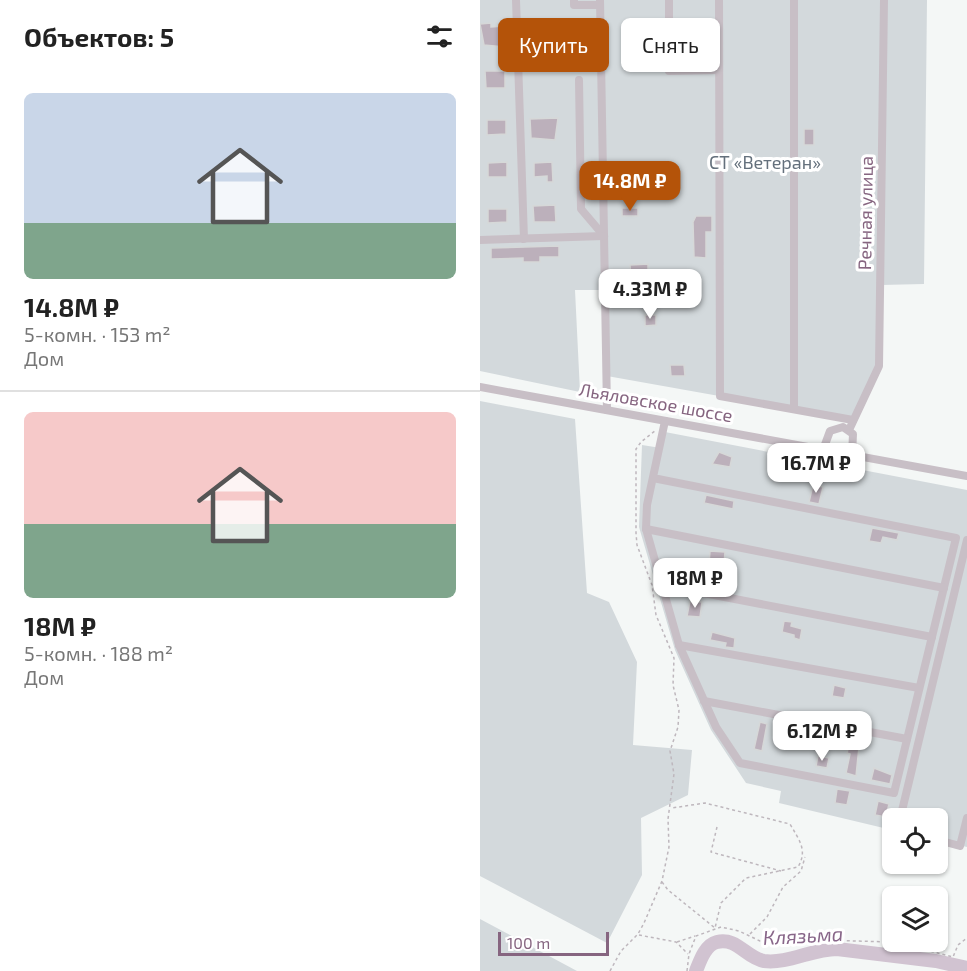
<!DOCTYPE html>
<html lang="ru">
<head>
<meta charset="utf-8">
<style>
	:root { --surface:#fff; --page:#f6f6f6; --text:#222; --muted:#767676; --line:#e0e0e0; --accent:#b45309 }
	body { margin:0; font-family:"Exo 2",sans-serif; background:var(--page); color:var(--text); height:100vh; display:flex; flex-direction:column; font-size:22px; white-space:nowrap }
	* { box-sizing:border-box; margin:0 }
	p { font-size:20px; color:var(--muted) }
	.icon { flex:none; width:33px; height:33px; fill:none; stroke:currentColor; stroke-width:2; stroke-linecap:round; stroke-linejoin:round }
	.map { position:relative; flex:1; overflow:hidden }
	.drawer { display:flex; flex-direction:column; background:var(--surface); width:480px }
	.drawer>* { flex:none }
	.top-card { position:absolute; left:18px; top:18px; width:378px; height:54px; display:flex; gap:12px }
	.controls { position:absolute; left:402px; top:808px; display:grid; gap:12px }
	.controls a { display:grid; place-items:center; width:66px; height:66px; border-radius:9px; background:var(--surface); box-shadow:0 2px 4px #0004; font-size:30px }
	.scale { position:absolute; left:18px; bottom:15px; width:111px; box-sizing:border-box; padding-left:6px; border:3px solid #866580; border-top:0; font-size:16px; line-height:21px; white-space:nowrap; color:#866580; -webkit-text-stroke:4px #fff; paint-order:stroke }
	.price { position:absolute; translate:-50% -51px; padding:0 14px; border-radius:12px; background:#fff; color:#222; font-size:20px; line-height:39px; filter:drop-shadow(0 2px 3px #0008) }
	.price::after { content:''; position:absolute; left:50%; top:36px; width:18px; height:14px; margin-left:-9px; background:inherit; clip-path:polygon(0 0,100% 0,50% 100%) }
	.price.active { background:var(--accent); color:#fff }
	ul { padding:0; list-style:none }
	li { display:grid; align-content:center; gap:12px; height:318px; padding:0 24px }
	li+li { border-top:2px solid var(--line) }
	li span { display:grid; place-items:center; height:186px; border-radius:9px; color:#555 }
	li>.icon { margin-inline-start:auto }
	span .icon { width:108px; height:108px; fill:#fffc; stroke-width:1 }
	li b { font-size:26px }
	h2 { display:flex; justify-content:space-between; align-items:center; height:72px; padding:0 24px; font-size:26px }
	.tag { padding:0 21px; border-radius:9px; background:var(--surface); box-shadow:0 2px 4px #0004; font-size:21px; line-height:54px }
	.tag.active { background:var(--accent); color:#fff }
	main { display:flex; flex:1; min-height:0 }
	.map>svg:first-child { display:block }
	.green { fill:#d3d9dc }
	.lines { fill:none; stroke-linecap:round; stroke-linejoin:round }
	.river { stroke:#d1c3d1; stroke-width:14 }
	.building { fill:#bcb0bb; stroke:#d6d8d8; stroke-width:1.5 }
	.path { stroke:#beb7bd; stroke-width:1.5; stroke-dasharray:3 3; stroke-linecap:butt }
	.minor { stroke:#c8bfc6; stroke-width:8 }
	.labels { text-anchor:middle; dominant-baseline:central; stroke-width:6; stroke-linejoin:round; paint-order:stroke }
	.park-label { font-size:18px; fill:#64707c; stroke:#fff }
	.street-label { font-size:18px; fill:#866580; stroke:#fff }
	.water-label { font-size:20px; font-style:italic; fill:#886689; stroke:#fff }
</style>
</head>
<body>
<main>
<section class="drawer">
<h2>Объектов: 5<svg class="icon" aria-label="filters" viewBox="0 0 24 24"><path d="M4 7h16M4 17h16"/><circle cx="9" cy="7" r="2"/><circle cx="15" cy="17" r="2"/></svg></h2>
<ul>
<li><span style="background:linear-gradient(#c9d6e8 70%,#7fa58c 0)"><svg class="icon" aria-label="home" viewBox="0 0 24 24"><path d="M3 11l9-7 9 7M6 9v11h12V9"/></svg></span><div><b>14.8M ₽</b><p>5-комн. · 153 m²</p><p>Дом</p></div></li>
<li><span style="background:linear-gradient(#f6c9c9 60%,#7fa58c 0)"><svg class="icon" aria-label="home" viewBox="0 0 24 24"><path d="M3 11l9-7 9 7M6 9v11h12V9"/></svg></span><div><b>18M ₽</b><p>5-комн. · 188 m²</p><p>Дом</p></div></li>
</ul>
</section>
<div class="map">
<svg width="487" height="971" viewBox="0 0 487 971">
	<rect width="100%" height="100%" fill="#f4f7f6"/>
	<g class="green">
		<path d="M0,0H447L444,284L401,285L399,366L373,420L127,376L125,290H95L100,392L0,371Z"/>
		<path d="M0,401L95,419L107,593L129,602L157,662L153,745L212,750L208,795L161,818L162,875L127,943L0,876Z"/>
		<path d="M185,432L487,490V847L458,840V819H412V830L299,803L301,791L266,783L231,730L195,650L159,527L162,445L181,448Z"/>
		<path d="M0,919L97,971H0Z"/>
	</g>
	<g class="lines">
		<path class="river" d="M216,971C220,961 225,945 237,942C257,937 266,958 284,961C308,964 332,949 357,949L456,961L487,968"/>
	</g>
	<g class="building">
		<path d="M11,23V27L24,26L25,47L4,45L0,24Z"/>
		<path d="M71,26L72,45H52L51,27Z"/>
		<path d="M5,71H25V88H6Z"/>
		<path d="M78,118L75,140L51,138L50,119Z"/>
		<path d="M7,120H26V134L7,135Z"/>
		<rect x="324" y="129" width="10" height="16"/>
		<path d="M27,162V177H8V163Z"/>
		<path d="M72,162L73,182H67V176L54,177V163Z"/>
		<path d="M75,205L76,222H54L53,206Z"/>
		<rect x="142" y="208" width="16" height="8"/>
		<path d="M8,209H27V222L8,223Z"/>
		<path d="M216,216H232V232H226V258L214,257L213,222Z"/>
		<path d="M79,246V257H60V262H43V258L11,259V248Z"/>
		<path d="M168,264V278L151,279L150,265Z"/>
		<path d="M165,315H176V325L165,326Z"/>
		<path d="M190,365H204L205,376H191Z"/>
		<path d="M239,452L252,457L250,467L232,464Z"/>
		<path d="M333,485L343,487L339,504L329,502Z"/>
		<path d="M226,495L254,501L253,509L224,503Z"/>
		<path d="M392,528L419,533L417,540L403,537L401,543L389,541Z"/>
		<path d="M230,551L245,552L244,565L229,564Z"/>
		<path d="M210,601L222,602L220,617L207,616Z"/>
		<path d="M304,621L312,622L311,626L322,629L320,640L314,638V635L302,632Z"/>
		<path d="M232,632L255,638L254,648L245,647L246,643L230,640Z"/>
		<path d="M354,685L366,688L364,698L352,696Z"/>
		<path d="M280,722L287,724L282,751L274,749Z"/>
		<path d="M299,725L309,727L306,740L296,738Z"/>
		<path d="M369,745L379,747L376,776L366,773L370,754L367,753Z"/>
		<path d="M338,756L349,758L347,768L336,766Z"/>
		<path d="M394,768L412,775L410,784L391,780Z"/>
		<path d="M357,789L370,791L367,805L355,803Z"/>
		<path d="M398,801L409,804L406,817L395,815Z"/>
	</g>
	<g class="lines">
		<g class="path">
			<path d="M237,827L231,852L301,871"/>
			<path d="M182,882L188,890L235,928L241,903L266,878L318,867C328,850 319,840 310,824L225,803L192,808"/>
			<path d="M270,934L287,917L303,887L321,871L325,857"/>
			<path d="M159,935L196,942L208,954"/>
			<path d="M197,942L215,936"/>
			<path d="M416,942L473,957L478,945L487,938"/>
			<path d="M130,971L141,951L158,934L164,923L182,881L189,847L188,819L194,774L190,751L198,727L199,710L193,685L194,658L176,615L172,585L157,545L156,533V449L161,442L176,430"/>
			<path d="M207,971L209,954L216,936L241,927L259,931L280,941L322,944L342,940L412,942"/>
		</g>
		<g class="minor">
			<path d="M36,0L44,239"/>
			<path d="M94,0V5H120"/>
			<path d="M120,0L127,410"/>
			<path d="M189,0V71L239,70"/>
			<path d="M239,0L240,396L373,420"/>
			<path d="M314,0V409"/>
			<path d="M99,80L101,209L124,236"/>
			<path d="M0,240L124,236"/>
			<path d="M0,387L487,476"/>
			<path d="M369,430L399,366L404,0"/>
			<path d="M343,450L350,431L363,427L373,434L372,455"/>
			<path d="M173,478L476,538L414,793L260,763L236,727L199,645L166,529L167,505L185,421"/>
			<path d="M166,529L464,588"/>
			<path d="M182,585L452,637"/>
			<path d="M199,645L439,688"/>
			<path d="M224,701L427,739"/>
			<path d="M420,819L487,540"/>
			<path d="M458,840L480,846L487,818"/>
		</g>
	</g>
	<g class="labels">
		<g class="park-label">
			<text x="285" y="162">СТ «Ветеран»</text>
		</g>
		<g class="street-label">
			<text transform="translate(385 213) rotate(-89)">Речная улица</text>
			<text transform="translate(176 402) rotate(10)">Льяловское шоссе</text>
		</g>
		<g class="water-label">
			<text transform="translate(323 935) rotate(-3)">Клязьма</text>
		</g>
	</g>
</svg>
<div class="controls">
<a><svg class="icon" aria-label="locate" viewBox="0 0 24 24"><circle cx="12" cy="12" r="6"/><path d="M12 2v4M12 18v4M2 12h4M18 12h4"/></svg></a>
<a><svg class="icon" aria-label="layers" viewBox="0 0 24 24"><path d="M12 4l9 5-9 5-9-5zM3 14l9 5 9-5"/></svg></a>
</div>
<div class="scale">100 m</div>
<b class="price active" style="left:150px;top:212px">14.8M ₽</b>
<b class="price" style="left:170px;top:320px">4.33M ₽</b>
<b class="price" style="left:336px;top:494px">16.7M ₽</b>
<b class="price" style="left:215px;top:609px">18M ₽</b>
<b class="price" style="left:342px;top:762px">6.12M ₽</b>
<div class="top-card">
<a class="tag active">Купить</a>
<a class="tag">Снять</a>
</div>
</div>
</main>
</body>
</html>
